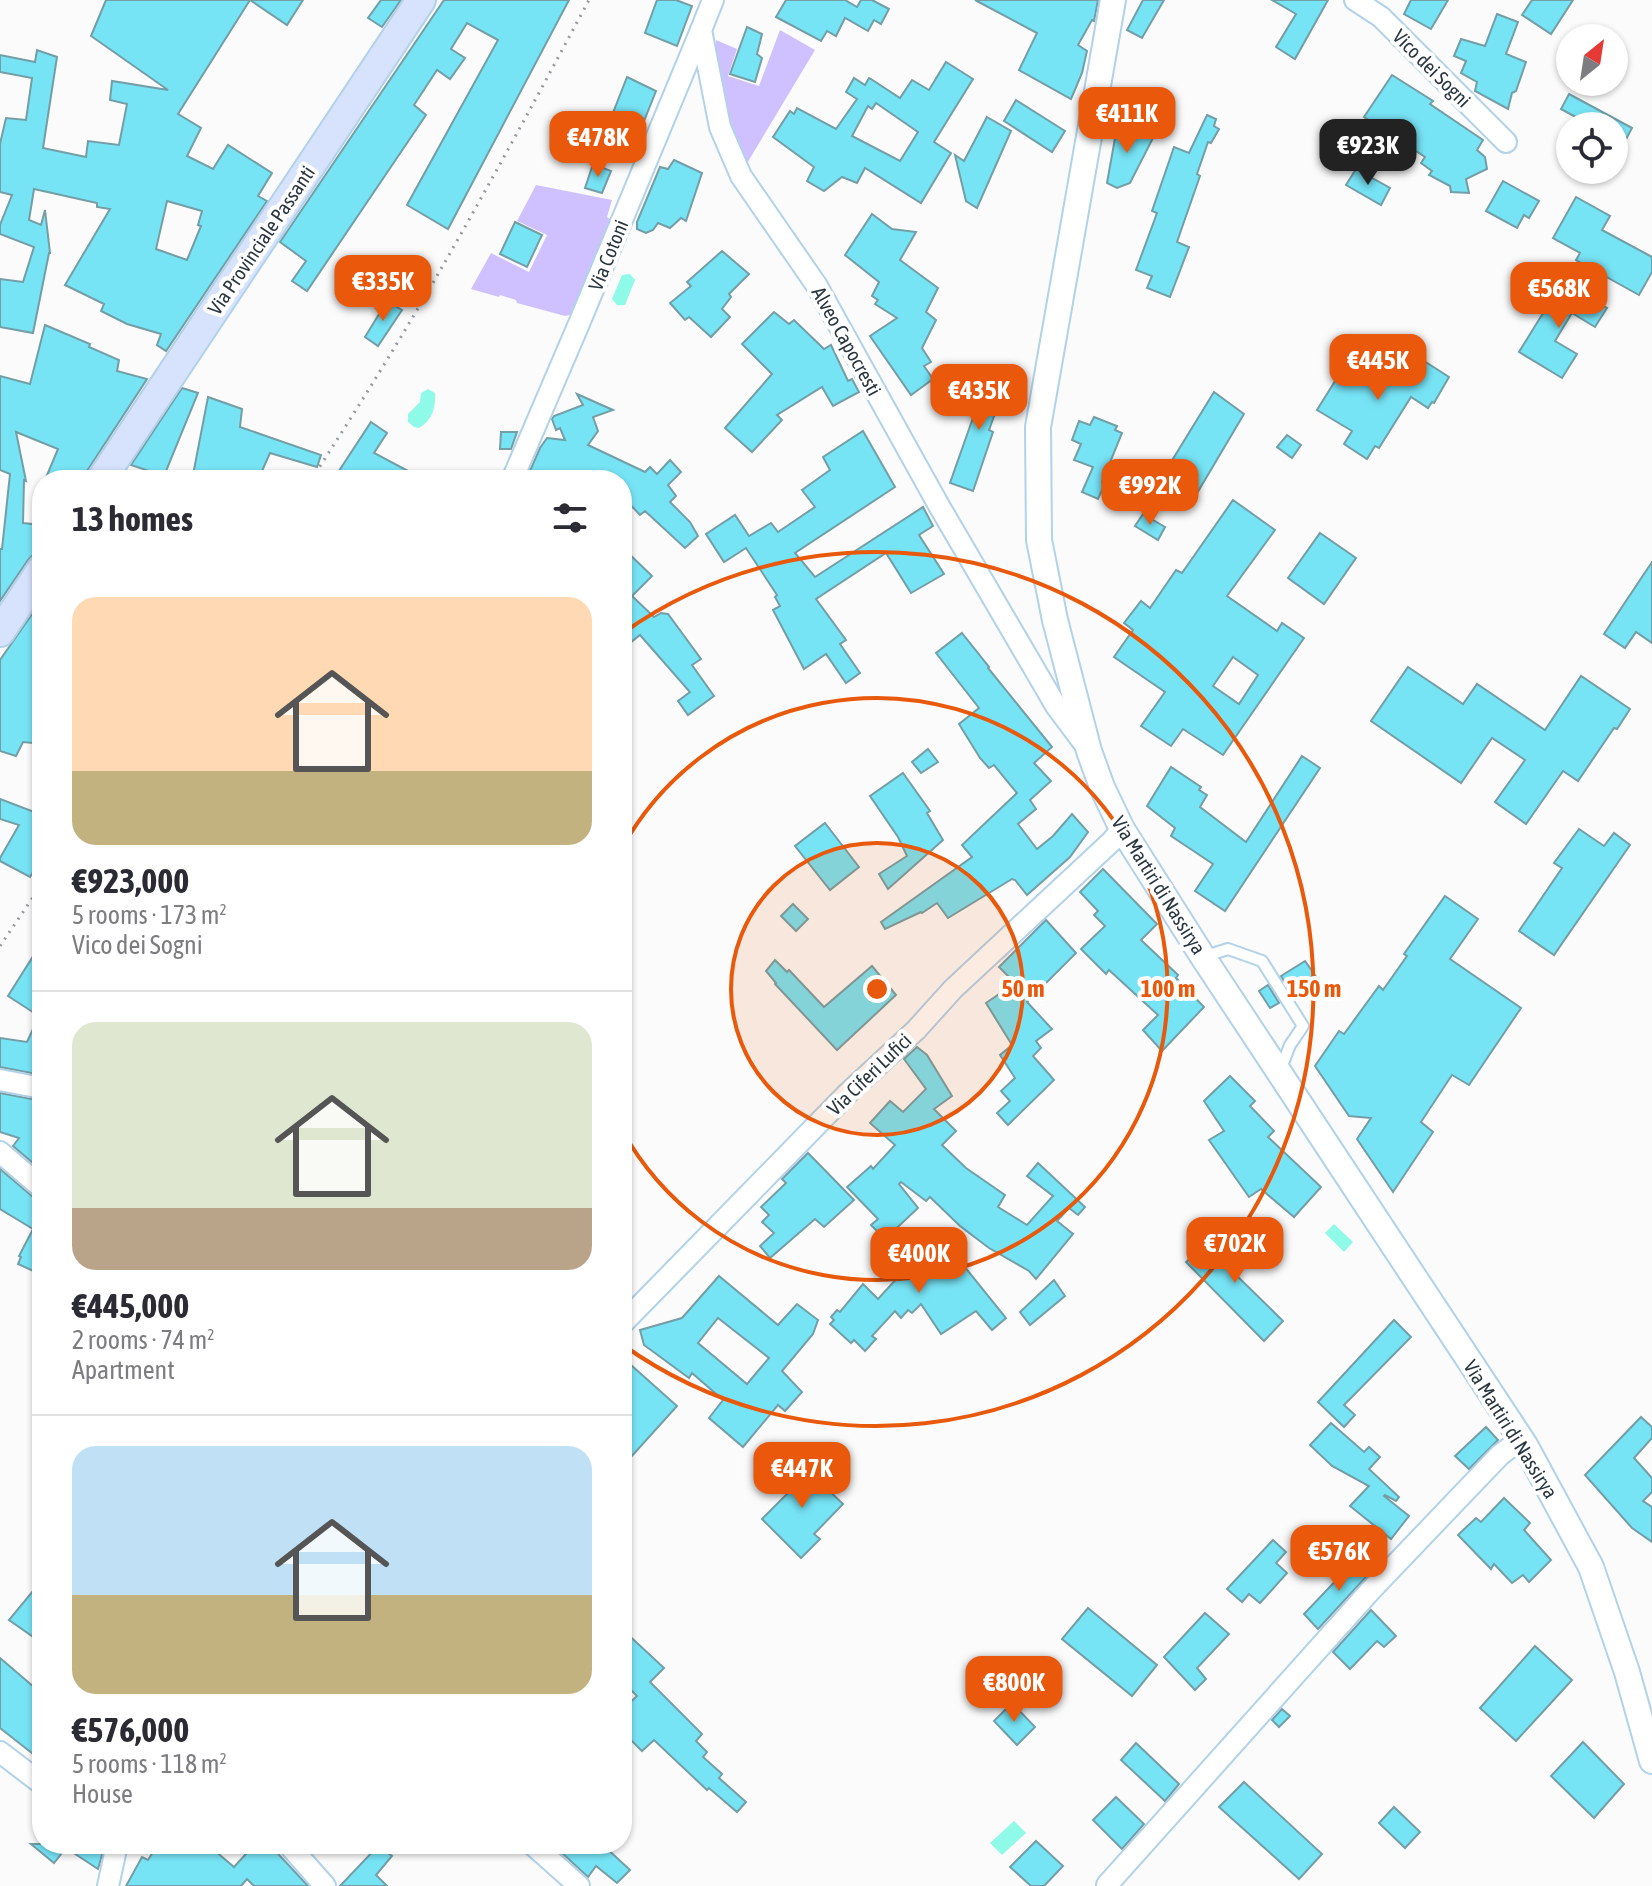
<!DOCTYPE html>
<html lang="en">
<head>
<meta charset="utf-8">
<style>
	:root { --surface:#fff; --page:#f2f2f3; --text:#2b2b33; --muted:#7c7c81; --line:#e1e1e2; --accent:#ea580c }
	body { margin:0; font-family:"Asap Condensed",sans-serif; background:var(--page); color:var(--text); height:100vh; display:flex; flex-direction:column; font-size:30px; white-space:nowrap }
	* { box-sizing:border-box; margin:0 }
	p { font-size:26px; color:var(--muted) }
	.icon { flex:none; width:44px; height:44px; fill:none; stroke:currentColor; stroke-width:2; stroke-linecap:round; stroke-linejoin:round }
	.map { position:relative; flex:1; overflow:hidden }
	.sheet { position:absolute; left:32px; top:470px; width:600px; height:1384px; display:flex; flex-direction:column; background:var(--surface); border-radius:32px; box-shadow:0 2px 6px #0004 }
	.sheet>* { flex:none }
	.needle { width:52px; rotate:30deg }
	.fabs { position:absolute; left:1556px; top:24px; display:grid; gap:16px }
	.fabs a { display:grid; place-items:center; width:72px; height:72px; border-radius:50%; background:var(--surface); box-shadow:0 2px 6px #0004; font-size:40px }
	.price { position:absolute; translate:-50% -68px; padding:0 18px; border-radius:16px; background:var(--accent); color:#fff; font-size:26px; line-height:52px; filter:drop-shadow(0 2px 4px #0008) }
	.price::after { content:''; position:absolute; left:50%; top:48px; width:24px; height:18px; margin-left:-12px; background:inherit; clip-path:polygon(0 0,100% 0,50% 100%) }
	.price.on { background:#222; color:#fff }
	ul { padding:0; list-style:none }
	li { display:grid; align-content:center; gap:16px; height:424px; padding:0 40px }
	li+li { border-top:2px solid var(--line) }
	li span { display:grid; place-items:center; height:248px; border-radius:24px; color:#555 }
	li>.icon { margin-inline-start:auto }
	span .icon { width:144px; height:144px; fill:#fffc; stroke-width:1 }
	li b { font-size:34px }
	h2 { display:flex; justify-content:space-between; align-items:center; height:96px; padding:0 40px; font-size:34px }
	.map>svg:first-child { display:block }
	.green { fill:#cfc1ff }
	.water { fill:#8ffae7 }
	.building { fill:#77e4f6; stroke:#739ea6; stroke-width:2; fill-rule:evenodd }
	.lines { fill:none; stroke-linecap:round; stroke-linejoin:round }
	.service-casing { stroke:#b1d2e9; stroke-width:14 }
	.minor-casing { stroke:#b1d2e9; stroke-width:24 }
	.tertiary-casing { stroke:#b1d2e9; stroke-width:28 }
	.secondary-casing { stroke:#b1d2e9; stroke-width:32 }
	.path { stroke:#949a9f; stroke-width:3; stroke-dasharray:2 6; stroke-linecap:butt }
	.service { stroke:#fff; stroke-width:10 }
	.minor { stroke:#fff; stroke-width:20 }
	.tertiary { stroke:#fff; stroke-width:24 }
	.secondary { stroke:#d7e2fd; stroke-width:28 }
	.ring { fill:none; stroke:#e8590c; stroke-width:4 }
	.labels { text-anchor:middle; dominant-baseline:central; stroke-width:8; stroke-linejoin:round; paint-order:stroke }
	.street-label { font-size:20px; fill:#29363f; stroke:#fff }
	.centre { fill:#e8590c; stroke:#fff; stroke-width:4 }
	.ring-label { font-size:24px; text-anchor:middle; font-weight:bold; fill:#e8590c; stroke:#fff; stroke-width:8; stroke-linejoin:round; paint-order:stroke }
</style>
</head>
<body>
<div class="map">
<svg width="1652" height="1886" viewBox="0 0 1652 1886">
	<rect width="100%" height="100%" fill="#fbfbfb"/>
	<g class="green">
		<path d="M780,30L815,50L746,165L727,120L716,59V40L737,49L728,76L759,86Z"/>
		<path d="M536,185L612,200L607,217L613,221L577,313L565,316L517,303L516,300L500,295L499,297L471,289L491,253L529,272L547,235L517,221Z"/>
	</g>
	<g class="water">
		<path d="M630,274L635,280L625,305H617L612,299L622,275Z"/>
		<path d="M428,389L435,393C436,407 432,421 419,428L414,427L408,422V414L420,402L421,393Z"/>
		<path d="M1334,1224L1353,1242L1344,1252L1325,1233Z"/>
		<path d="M1014,1821L1026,1833L1002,1855L990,1843Z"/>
	</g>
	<g class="building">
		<path d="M106,0H303L287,25L250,0L178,114L201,128L187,156L213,169L228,145L272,173L258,196L267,201L166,351L157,345L161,334L127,324L101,311L104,304L65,285L110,209L97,207V203L34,189L29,220L41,225L45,210L50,253H49L33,333L0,327V279L23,282L34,247L0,234V225L12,195L0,192V144L6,118L26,120L32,78L0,72V55L35,62L37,50L57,57L43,148L86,157L88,141L119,145L127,104L110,100L112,81L168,90L91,36ZM167,201L202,211L198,225L201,226L187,260L156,249Z"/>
		<path d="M381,0H401L382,27L368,18Z"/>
		<path d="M444,0H569L448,229L407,205L498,40L467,23L451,49L465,58L450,79L437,70L414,105L426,115L307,291L292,281L306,261L280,242Z"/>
		<path d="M657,0H676L692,6L677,46L645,33Z"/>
		<path d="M786,0H845L857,7L861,0H872L889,9L881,24L874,20L868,31L845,18L836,36L827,31L821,41L776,17Z"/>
		<path d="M975,0H1098L1094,21L1092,20L1078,45L1087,51L1082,73L1071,99L1019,70L1037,33Z"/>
		<path d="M1143,0H1164L1142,38L1127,30Z"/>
		<path d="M1272,0H1328L1295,59L1276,47L1296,14Z"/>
		<path d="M1411,0H1448L1431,29L1404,14Z"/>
		<path d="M1532,0H1573L1551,34L1522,15Z"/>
		<path d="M1497,14L1518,22L1506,54L1526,62L1516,91L1512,93L1508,109L1475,91L1477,82L1461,73L1466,61L1454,56L1461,39L1485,46Z"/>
		<path d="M747,27L762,34L757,54L762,58L755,82L730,74Z"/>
		<path d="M946,62L973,79L934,142L951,153L921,203L865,168L857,183L842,177L824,191L807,181L814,167L773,137L790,111L794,114L797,108L836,129L857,99L846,92L854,78L865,85L869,78L871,79L900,98L912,80L929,90ZM876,103L918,132L900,161L852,136L868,106L872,109Z"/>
		<path d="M1392,75L1433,101L1430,104L1483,140L1477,150L1485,157L1487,169L1466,179L1469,193L1451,192L1450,186L1429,175L1432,171L1421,163L1425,157L1364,117Z"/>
		<path d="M627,77L656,91L642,126L627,121L626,124L611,118Z"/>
		<path d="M1569,94L1632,128L1614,162V126H1592L1561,109Z"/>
		<path d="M1016,100L1065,131L1052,152L1004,121Z"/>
		<path d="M1207,115L1216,119L1214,126L1219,129L1211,143L1208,142L1197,174L1200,176L1177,242L1189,247L1170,297L1147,288L1152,276L1136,270L1157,213L1152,211L1174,147L1189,153Z"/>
		<path d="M987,117L1011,131L977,208L966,201L955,155L964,161Z"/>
		<path d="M1123,122L1153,138L1130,183L1117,188L1107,183L1117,127L1120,129Z"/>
		<path d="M674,160L702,173L686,221L681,218L670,228L658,223L653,230L646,233L637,229V222L660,167L668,169Z"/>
		<path d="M593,164L611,171L602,193L585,188Z"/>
		<path d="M1356,169L1390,188L1381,205L1346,185Z"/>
		<path d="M1503,181L1539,201L1529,218L1524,215L1517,228L1486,211Z"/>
		<path d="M1576,197L1610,216L1602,230L1652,257V272L1639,295L1576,260L1580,253L1553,238Z"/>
		<path d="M872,214L892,229L916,232L900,260L938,288L926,312L936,320L922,348L931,362L924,366L933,379L911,395L870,336L897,318L875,304L878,300L872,296L879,282L845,255Z"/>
		<path d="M515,222L542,235L527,267L500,254Z"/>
		<path d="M722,251L749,274L729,294L731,297L722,309L730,317L711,337L689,317L685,320L670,303L691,286L687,282Z"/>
		<path d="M1561,284L1607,308L1595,327L1572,313L1555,341L1577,354L1562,378L1519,352Z"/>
		<path d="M387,301L402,310L378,346L365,337Z"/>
		<path d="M774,312L789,324L794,320L824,349L831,345L848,381L852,379L859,392L833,406L822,387L777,415L782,420L752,452L725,428L772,374L742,344Z"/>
		<path d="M45,325L90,344L89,347L119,360L117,371L147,379L87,471L82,480H45L58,449L16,432L26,481L24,480L23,523L42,525V542L34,554L28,560L0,601V549H2L10,474L0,470V376L30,384Z"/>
		<path d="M1418,357L1449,377L1434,403L1432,402L1428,408L1411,397L1379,448L1375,446L1367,459L1344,444L1352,431L1317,410L1347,362L1382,385L1391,371L1404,379Z"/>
		<path d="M983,370L999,374L997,383L1007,385L1002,403H999L989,430L993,432L973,491L950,483L980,398L976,397Z"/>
		<path d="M182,388L198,393L164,476L131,465Z"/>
		<path d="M1214,392L1244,414L1190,505L1157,485Z"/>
		<path d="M577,394L613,410L593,417L598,431L588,445L645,472L650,467L657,474L670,460L681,472L668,485L676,496L670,502L690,522L698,536L685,548L645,511L640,515L622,496V480H526L540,448L547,438L565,440L560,428L556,430L552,419L554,416L583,405Z"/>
		<path d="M208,397L242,409L240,427L321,455L317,467L270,453L258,480H192Z"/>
		<path d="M1094,417L1117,426L1115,430L1122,433L1102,482L1105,484L1098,499L1082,492L1093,467L1074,460L1081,444L1072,440L1079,421L1090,425Z"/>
		<path d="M371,422L387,433L374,453L425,480H333Z"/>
		<path d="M863,431L895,487L795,553L815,577L923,507L933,526L919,535L944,574L911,593L886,553L816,599L846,640L840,644L860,673L846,683L826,654L804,669L773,610L780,606L775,597L777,595L746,548L724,562L706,534L735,515L749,536L771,523L778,532L815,507L802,490L830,470L823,457Z"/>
		<path d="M501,432H517L511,449H500Z"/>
		<path d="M1287,435L1301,445L1292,458L1277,447Z"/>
		<path d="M1233,500L1275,530L1227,596L1277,631L1282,623L1304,638L1223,755L1183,729L1171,746L1141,726L1165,692L1114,657L1133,630L1124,623L1141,601L1150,608L1176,570L1182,573ZM1233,657L1258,675L1239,704L1213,686Z"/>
		<path d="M1143,514L1165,527L1158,540L1135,526Z"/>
		<path d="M1320,533L1356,558L1324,604L1288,578Z"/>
		<path d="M622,547L652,576L632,596L654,617L661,613L668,614L701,659L692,665L714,696L688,715L678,701L690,692L640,635L630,643L622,633Z"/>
		<path d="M1652,562V643L1636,632L1625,648L1604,634Z"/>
		<path d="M42,600V732L37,731L33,743L23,742L16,756L0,751V660Z"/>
		<path d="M962,633L989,667L988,668L1052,747L1034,763L1051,781L1030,800L1036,809L1018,824L1037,849L1053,836L1072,814L1088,832L1070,857L1027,895L1015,880L1012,879L948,918L937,903L922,913L921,912L885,929L881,922L972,857L962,845L1017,793L994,765L989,768L980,758L959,724L979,708L936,653Z"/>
		<path d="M1408,667L1463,704L1477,684L1545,730L1581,676L1630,709L1617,729L1614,728L1578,781L1563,771L1526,824L1495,802L1525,760L1492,738L1461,783L1371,721Z"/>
		<path d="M928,749L938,762L921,773L912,762Z"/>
		<path d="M1302,756L1320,768L1225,911L1195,891L1213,864L1171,836L1175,828L1147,806L1171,767L1201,787L1199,790L1207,795L1200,807L1246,842Z"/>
		<path d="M903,773L930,811L927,813L943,840L888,889L879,874L907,856L898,837L870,796Z"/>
		<path d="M0,799L42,815V858L30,877L0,861V858L19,825L0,819Z"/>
		<path d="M825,823L859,867L830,890L795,846Z"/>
		<path d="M1579,829L1604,846L1614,833L1630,845L1554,955L1519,931L1562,868L1554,863Z"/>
		<path d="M1103,869L1157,924L1141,940L1178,975L1176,978L1204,1007L1162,1051L1143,1030L1158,1015L1109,970L1106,974L1081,949L1105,926L1094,915L1098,911L1080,892Z"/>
		<path d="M1445,896L1478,919L1450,959L1521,1008L1469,1085L1452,1075L1421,1122L1433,1132L1393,1192L1357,1139L1371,1118L1349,1116L1315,1066L1339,1031L1344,1034L1379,986L1383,990L1407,956L1404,954Z"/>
		<path d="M793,904L808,919L796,931L781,916Z"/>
		<path d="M1046,920L1076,953L1027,1002L1052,1029L1036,1041L1041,1048L1033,1056L1054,1080L1008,1125L997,1113L1010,1101L1001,1091L1015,1078L1000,1055L1012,1045L986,1003L1015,983L999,967Z"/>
		<path d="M42,942V1075L0,1067V1038L27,1042L39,1016L8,996Z"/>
		<path d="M775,960L787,972L789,970L824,1007L872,966L896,995L837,1050L775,984L776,983L766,971Z"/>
		<path d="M1305,961L1317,978L1292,994L1281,976Z"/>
		<path d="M1268,985L1279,1003L1270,1008L1259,991Z"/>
		<path d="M917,1047L927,1055L952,1096L934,1109L956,1131L942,1145L966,1168L1005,1195L998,1207L1027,1225L1053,1196L1027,1176L1038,1163L1085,1207L1078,1215L1069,1208L1057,1221L1073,1234L1036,1279L1029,1271L989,1248L960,1226L930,1197L926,1201L901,1182L899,1184L918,1208L885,1239L871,1225L878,1219L847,1187L871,1166L873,1169L895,1145L870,1123L890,1101L903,1112L926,1089L904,1059Z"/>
		<path d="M1230,1076L1255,1101L1250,1106L1274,1131L1268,1137L1321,1187L1294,1217L1261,1189L1249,1197L1209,1140L1224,1131L1204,1101Z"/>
		<path d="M0,1093L42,1101V1148L33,1163L13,1146L19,1138L0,1132Z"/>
		<path d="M808,1153L854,1200L824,1227L815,1219L770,1258L760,1246L774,1233L762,1222L769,1215L761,1207L786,1183L782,1179Z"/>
		<path d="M0,1169L34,1198L42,1201V1275L18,1264L21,1257L19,1256L33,1229L0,1209Z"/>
		<path d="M939,1235L1006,1318L992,1330L976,1311L941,1334L921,1304L912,1313L908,1310L901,1318L895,1311L872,1336L876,1339L865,1351L854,1340L851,1343L830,1324L834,1320L831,1317L837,1310L840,1312L863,1284L878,1299L901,1274L897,1271L903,1264L892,1254L903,1244L914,1254Z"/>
		<path d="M1231,1236L1252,1255L1234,1273L1283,1321L1264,1341L1186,1262L1205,1245L1214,1253Z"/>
		<path d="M719,1276L778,1325L797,1304L818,1320L813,1334L782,1371L802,1392L785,1411L778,1405L743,1447L709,1418L723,1400L692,1373L689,1378L644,1345L640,1330L682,1318ZM718,1318L769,1358L747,1384L698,1343Z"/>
		<path d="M1054,1280L1065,1296L1030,1325L1020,1312Z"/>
		<path d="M1394,1320L1411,1337L1344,1405L1355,1415L1344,1427L1318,1402Z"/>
		<path d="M622,1357L677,1406L622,1467Z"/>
		<path d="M1641,1417L1652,1427V1438L1634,1458L1652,1478V1492L1643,1501L1652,1507V1542L1632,1528L1585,1475Z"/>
		<path d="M1331,1423L1364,1452L1369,1447L1380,1457L1369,1469L1399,1497L1396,1501L1385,1495L1384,1496L1409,1516L1391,1539L1350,1506L1369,1486L1332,1466L1310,1445Z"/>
		<path d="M1486,1427L1498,1440L1469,1469L1455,1456Z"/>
		<path d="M795,1458L843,1504L814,1534L820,1539L801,1558L762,1519L794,1487L788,1481L792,1477L784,1469Z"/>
		<path d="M1504,1498L1530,1523L1524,1530L1551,1560L1529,1582L1523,1575L1512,1583L1494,1564L1491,1569L1458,1535L1476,1518L1481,1522Z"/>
		<path d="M1273,1540L1286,1552L1276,1563L1287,1573L1260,1603L1249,1594L1242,1602L1227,1589Z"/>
		<path d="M1368,1556L1377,1565L1318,1629L1304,1614L1344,1572L1346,1576Z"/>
		<path d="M42,1580V1643L9,1620Z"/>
		<path d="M1088,1608L1157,1665L1132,1696L1062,1639Z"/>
		<path d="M1371,1610L1396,1636L1384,1647L1377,1641L1350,1669L1333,1652Z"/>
		<path d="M1205,1613L1229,1634L1197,1668L1206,1679L1195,1690L1164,1657Z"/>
		<path d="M622,1629L664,1668L650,1682L702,1734L696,1741L707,1752L703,1757L722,1774L719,1778L746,1802L737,1812L709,1788L707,1790L654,1740L642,1751L631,1740L622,1748V1710L637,1696L622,1681Z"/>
		<path d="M1535,1646L1572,1680L1516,1741L1480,1708Z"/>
		<path d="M0,1658L42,1694V1761L0,1728Z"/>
		<path d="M1012,1703L1035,1727L1017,1745L994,1721Z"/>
		<path d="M1282,1709L1290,1716L1279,1727L1272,1720Z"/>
		<path d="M1583,1742L1624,1784L1594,1818L1551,1776Z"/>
		<path d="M1136,1743L1179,1784L1165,1801L1121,1760Z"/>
		<path d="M1244,1782L1322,1854L1299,1879L1219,1807Z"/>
		<path d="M1116,1797L1144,1824L1122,1849L1093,1820Z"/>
		<path d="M1394,1807L1420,1832L1405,1848L1379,1823Z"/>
		<path d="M1036,1841L1063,1866L1044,1886H1031L1010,1867Z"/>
		<path d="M31,1844H97L99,1846L102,1855L98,1869L66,1848L54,1863Z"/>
		<path d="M158,1844H207L234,1867L255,1844H269L308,1886H254L247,1879L241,1886H126L142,1857L148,1860Z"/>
		<path d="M567,1844H602L630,1870L617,1883L596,1866L588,1877L561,1852Z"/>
		<path d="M378,1846L392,1856L376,1875L387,1886H340Z"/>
	</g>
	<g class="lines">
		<g class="service-casing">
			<path id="service" d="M1203,957L1228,949L1262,961L1303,1026L1290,1045L1280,1071"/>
		</g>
		<g class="minor-casing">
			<g id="minor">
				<path d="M713,0L701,30L720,127L741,176L817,286L938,504L1056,706L1086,746"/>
				<path d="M1355,0L1381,17L1506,142"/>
				<path d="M512,480L578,326L701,30"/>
				<path d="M0,1080L42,1088"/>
				<path d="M0,1152L42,1188"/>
				<path d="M622,1324L848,1093L916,1030L953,989L1112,841L1122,829"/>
				<path d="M0,1752L42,1784"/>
				<path d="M288,1844L325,1886"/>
				<path d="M532,1844L579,1886"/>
				<path d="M1107,1885L1371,1590L1500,1455L1521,1439"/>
				<path d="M108,1886L115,1854L112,1844"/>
			</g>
		</g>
		<g class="tertiary-casing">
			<path id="tertiary" d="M1113,0L1038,427L1039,540L1055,620L1089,751L1102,787L1122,829L1203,957L1525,1445L1591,1567L1627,1672L1652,1761"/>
		</g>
		<g class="secondary-casing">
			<g id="secondary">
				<path d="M101,480L421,0"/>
				<path d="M0,632L42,569"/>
			</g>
		</g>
		<g class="path">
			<path d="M311,480C352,417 392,353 430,288C485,193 537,97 589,0"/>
			<path d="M0,946L42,884"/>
		</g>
		<use href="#service" class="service"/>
		<use href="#minor" class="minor"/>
		<use href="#tertiary" class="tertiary"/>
		<use href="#secondary" class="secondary"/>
	</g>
	<circle cx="877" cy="989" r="146" fill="#e8590c" fill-opacity=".12"/>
	<g class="ring">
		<circle cx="877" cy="989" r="146"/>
		<path d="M622 848A291 291 0 1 1 622 1130"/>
		<path d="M623 633A437 437 0 1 1 623 1345"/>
	</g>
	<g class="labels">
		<g class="street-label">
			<text transform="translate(1432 68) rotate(45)">Vico dei Sogni</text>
			<text transform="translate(261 240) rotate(-56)">Via Provinciale Passanti</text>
			<text transform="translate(608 255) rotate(-68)">Via Cotoni</text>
			<text transform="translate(847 341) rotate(61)">Alveo Capocresti</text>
			<text transform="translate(1159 885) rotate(58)">Via Martiri di Nassirya</text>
			<text transform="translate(869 1074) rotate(-44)">Via Ciferi Lufici</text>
			<text transform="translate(1511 1429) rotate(58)">Via Martiri di Nassirya</text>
		</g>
	</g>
	<circle cx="877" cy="989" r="12" class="centre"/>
	<g class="ring-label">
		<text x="1023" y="997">50 m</text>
		<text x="1168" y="997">100 m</text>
		<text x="1314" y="997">150 m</text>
	</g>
</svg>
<div class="fabs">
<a><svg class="needle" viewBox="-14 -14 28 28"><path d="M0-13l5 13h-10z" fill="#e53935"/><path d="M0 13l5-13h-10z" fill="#7c7c81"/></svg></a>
<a><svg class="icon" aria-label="locate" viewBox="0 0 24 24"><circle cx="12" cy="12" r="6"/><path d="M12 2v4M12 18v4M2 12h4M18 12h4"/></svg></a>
</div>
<b class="price" style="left:1127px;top:155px">€411K</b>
<b class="price" style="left:598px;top:179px">€478K</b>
<b class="price on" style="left:1368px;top:187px">€923K</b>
<b class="price" style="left:383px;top:323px">€335K</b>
<b class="price" style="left:1559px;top:330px">€568K</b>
<b class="price" style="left:1378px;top:402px">€445K</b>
<b class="price" style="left:979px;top:432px">€435K</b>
<b class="price" style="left:1150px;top:527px">€992K</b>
<b class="price" style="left:1235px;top:1285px">€702K</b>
<b class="price" style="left:919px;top:1295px">€400K</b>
<b class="price" style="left:802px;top:1510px">€447K</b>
<b class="price" style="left:1339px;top:1593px">€576K</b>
<b class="price" style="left:1014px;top:1724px">€800K</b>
<section class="sheet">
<h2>13 homes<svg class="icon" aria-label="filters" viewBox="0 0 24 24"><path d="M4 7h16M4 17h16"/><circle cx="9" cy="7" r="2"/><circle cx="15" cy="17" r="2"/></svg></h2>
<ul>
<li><span style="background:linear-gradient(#ffd9b3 70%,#c2b280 0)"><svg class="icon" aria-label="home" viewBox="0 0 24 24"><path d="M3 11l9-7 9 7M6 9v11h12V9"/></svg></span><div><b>€923,000</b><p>5 rooms · 173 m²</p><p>Vico dei Sogni</p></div></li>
<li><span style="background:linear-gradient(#dfe7d0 75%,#b9a48a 0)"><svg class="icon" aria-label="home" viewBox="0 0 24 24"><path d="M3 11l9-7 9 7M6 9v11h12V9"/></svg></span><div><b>€445,000</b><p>2 rooms · 74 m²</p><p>Apartment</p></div></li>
<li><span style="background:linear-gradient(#bfe0f5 60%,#c2b280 0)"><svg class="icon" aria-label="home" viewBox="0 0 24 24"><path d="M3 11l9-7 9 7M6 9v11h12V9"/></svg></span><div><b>€576,000</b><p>5 rooms · 118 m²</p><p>House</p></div></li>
</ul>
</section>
</div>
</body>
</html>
